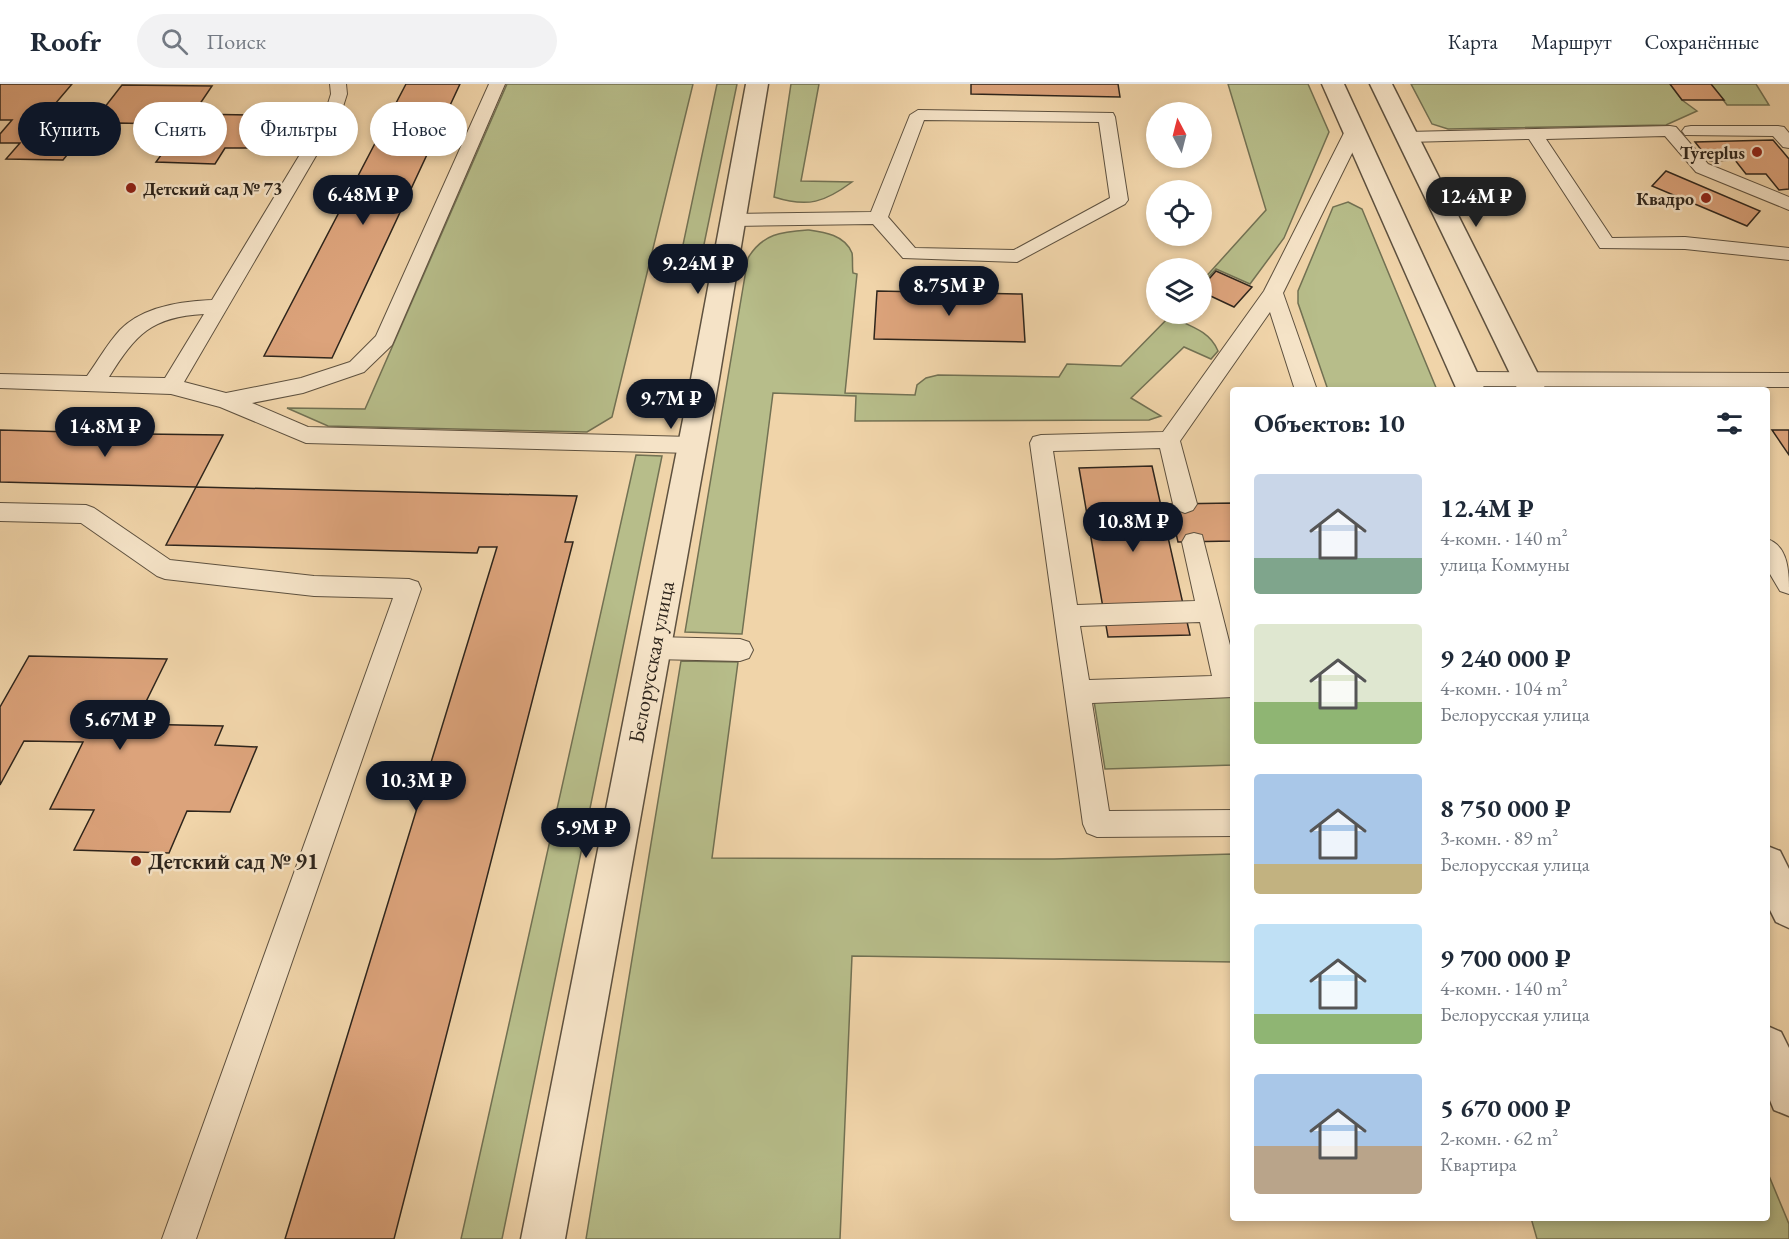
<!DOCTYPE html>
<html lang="ru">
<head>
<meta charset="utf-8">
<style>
	:root { --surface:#fff; --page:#f2f2f3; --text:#1f2937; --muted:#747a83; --line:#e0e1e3; --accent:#111827 }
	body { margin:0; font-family:"EB Garamond",serif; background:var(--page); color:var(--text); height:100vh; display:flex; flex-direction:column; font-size:22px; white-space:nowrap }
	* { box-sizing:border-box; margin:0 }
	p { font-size:20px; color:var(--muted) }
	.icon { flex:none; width:33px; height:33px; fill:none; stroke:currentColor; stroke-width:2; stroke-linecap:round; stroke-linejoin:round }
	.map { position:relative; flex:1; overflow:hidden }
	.side { position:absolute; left:1230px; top:303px; width:540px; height:834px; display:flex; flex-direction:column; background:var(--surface); border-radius:6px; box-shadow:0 3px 9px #0003 }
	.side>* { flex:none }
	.banner { position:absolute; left:18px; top:18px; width:570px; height:54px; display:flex; gap:12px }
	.needle { width:39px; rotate:353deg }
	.tools { position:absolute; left:1146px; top:18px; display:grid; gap:12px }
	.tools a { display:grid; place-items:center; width:66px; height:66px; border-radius:50%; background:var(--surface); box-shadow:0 3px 9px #0003; font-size:30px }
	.price { position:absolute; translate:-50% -51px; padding:0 14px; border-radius:21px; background:var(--accent); color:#fff; font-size:20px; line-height:39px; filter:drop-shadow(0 2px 3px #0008) }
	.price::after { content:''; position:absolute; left:50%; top:36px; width:18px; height:14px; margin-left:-9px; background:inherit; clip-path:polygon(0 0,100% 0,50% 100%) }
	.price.on { background:#222; color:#fff }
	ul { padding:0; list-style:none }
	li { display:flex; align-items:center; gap:18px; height:150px; padding:0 24px }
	li span { display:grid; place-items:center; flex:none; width:168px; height:120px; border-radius:6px; color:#555 }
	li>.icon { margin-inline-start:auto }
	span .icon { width:72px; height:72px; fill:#fffc; stroke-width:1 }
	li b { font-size:26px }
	h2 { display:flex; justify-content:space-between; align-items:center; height:72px; padding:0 24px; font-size:26px }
	.tag { padding:0 21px; border-radius:27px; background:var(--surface); box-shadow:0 3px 9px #0003; font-size:21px; line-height:54px }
	.tag.on { background:var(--accent); color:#fff }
	header { display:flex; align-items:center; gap:36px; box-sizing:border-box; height:84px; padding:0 30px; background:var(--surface); border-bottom:2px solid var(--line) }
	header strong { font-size:28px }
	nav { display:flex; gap:33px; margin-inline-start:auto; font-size:21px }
	.search { width:420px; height:54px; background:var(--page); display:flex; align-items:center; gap:15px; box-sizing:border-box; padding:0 21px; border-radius:33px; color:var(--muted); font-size:22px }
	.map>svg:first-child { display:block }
	.green { fill:#b7bd8a; stroke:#727153; stroke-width:1.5 }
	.building { fill:#dca37b; stroke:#2e251c; stroke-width:1.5 }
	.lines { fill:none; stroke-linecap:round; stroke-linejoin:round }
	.service-casing { stroke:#5e513f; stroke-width:2 }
	.minor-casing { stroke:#5e513f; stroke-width:3 }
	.tertiary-casing { stroke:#5e513f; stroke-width:3 }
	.service { fill:#f5e3c7; fill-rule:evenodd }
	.minor { fill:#f5e3c7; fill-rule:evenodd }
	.tertiary { fill:#f5e3c7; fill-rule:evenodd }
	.poi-dot { fill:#8f2418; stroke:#f5e3c7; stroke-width:2 }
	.labels { text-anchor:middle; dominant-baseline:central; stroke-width:5; stroke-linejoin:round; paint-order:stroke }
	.far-poi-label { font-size:18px; font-weight:bold; fill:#2e251c; stroke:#f5e3c7; text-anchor:end }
	.street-label { font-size:22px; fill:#2e251c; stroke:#f5e3c7 }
	.poi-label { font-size:22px; font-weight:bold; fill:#2e251c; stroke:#f5e3c7; text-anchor:start }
</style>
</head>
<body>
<header>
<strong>Roofr</strong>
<div class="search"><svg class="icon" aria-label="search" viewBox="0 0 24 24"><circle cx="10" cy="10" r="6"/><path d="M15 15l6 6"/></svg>Поиск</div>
<nav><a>Карта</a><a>Маршрут</a><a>Сохранённые</a></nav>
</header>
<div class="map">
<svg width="1789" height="1155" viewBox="0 0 1789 1155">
	<rect width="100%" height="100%" fill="#f0d4a9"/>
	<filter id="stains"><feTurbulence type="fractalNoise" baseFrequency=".00333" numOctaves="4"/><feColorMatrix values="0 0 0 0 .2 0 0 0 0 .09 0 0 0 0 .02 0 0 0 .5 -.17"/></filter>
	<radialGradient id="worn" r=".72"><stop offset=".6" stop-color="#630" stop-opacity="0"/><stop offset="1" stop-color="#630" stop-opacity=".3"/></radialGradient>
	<g class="green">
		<path d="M507,0H693L612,333L587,348L328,342L287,324L365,325Z"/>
		<path d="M717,0H737L701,175H680Z"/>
		<path d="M791,0H819L801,97L852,98C825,118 808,124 774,113Z"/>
		<path d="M1228,0H1308L1329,48L1284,154L1250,200L1216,185L1202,200V197L1266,126Z"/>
		<path d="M1411,0H1670L1682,16L1697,27L1666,41L1448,45L1432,40Z"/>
		<path d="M1711,0H1756L1769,21H1727Z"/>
		<path d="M1348,118L1362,125L1437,306H1328L1298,219V207L1333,123Z"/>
		<path d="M809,146C824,148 845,151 852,169C853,174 852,183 853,189L857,190L845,309L915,311L917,301L926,294L938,291L1059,293L1067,280L1121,282L1172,230H1174L1171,233C1190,242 1210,247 1218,267L1211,275L1184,263L1131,314L1161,332L1149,336L855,337L856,312L773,309L742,550L685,548L748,174C763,149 782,148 809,146Z"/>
		<path d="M636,371L662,372L502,1155H461Z"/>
		<path d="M681,577L738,578L712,774L1054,775L1233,770V878L852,872L840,1155H586Z"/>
		<path d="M1233,612V681L1105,685L1094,617Z"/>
		<path d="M1767,1087L1789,1140V1155H1537L1531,1134H1767Z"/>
	</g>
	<g class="building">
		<path d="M0,0H72L49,27L101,28L122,1L212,2L193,30L249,31L244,38L269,39L253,64H225L215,80L156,78L167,63L141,62L158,40L119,39L102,61L76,60L63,76L6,75L20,59H0V50L12,36H0Z"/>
		<path d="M406,0H460L332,274L264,272Z"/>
		<path d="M971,0H1118L1120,13L971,10Z"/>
		<path d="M1670,0H1711L1724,16H1682Z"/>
		<path d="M1773,56L1789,75V105L1779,106L1766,90H1746L1735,76L1710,77L1695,58Z"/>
		<path d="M1666,87L1760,127L1747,142L1652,102Z"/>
		<path d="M1216,187L1252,203L1234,223L1202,208V203Z"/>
		<path d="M877,207L1022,210L1025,258L874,255Z"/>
		<path d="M0,346L143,350L223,351L196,403L0,398Z"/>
		<path d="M1772,346H1789V371Z"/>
		<path d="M1152,382L1190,551L1108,553L1079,384Z"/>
		<path d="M196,403L577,412L565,458H573L394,1155H285L497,463H479L477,469L166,461Z"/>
		<path d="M1233,419V457L1178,458L1169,420Z"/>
		<path d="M29,572L167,575L135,640L223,642L215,661L257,663L230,728L187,727L169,769L74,766L94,726L50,725L83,658L24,657L0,701V623Z"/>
	</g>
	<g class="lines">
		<g class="service-casing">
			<g id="service">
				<path d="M330,0H346L347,10L341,29L184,298L226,309L301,294L350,278L376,252L489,0H505L392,261L364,288L303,309L252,319L308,343L691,353L699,355L702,361L699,367L691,369L306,359L220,323L171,310L0,304V290L87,292C98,277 107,260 120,246C142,223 182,217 212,216L325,29L331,10ZM204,230L165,294L109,293C136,250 151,233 204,230Z"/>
				<path d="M918,26L1113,29L1115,33L1128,116L1125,120L1017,178L903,174L873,140L734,142L727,140L725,136L727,132L734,130L871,128L910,31ZM924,36L1099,38L1110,114L1014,166L915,164L888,133Z"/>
				<path d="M1354,42L1360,43L1363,47L1283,209L1317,306H1295L1270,228L1180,357L1197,420L1193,426L1185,429L1177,426L1173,420L1160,364L1053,367L1077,521L1195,517L1182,458L1186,451L1194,449L1202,451L1233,573V613L1092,619L1109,727L1233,726V752L1097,753L1087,749L1083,740L1030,359L1033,353L1041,351L1163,348L1264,207L1345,47L1348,43ZM1200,538L1212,592L1089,596L1080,542Z"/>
				<path d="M1670,42L1676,43L1708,80L1789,113V126L1696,88L1665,52L1546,55L1612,154L1685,153L1789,164V176L1685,165L1600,164L1529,55L1407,58L1401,57L1398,53L1401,49L1407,48Z"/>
				<path d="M1691,42H1778L1784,43L1789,49V64L1783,63L1773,52L1685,51L1682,47L1685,43Z"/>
				<path d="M1466,288L1789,289V303L1466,302L1459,300L1455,295L1459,290Z"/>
				<path d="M0,419L86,421L94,424L170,476L314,492L409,495L418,498L421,505L196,1155H162L393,514L314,512L165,495L157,492L81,439L0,437Z"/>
				<path d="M1767,455C1789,462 1789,489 1789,510L1780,507L1767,485Z"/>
				<path d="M654,553L740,555L749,558L753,566L749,574L740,577L654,575L645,572L641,564L645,556Z"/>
			</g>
		</g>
		<g class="minor-casing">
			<path id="minor" d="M746,0H768L719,295L565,1155H521L691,295Z"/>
		</g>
		<g class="tertiary-casing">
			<g id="tertiary">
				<path d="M1322,0H1344L1485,306H1457Z"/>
				<path d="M1370,0H1392L1546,306H1518Z"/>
				<path d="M1767,762L1780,767L1789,785V844L1776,838L1767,820Z"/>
				<path d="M1767,942L1781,948L1789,964V1032L1774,1026L1767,1009Z"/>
			</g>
		</g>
		<use href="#service" class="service"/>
		<use href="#minor" class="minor"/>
		<use href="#tertiary" class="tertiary"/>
	</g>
	<g class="poi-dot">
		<circle cx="1757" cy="68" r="6"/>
		<circle cx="131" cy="104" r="6"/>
		<circle cx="1706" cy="114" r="6"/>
		<circle cx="136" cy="777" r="6"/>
	</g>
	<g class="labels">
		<g class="far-poi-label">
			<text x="1745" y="68">Tyreplus</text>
			<text x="143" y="104" text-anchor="start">Детский сад № 73</text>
			<text x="1694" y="114">Квадро</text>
		</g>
		<g class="street-label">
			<text transform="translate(651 578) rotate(-79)">Белорусская улица</text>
		</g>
		<g class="poi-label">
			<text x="148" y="777">Детский сад № 91</text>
		</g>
	</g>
	<rect width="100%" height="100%" filter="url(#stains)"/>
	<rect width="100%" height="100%" fill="url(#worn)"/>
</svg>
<div class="tools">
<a><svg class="needle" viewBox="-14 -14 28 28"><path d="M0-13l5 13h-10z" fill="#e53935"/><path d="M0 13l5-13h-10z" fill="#747a83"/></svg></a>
<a><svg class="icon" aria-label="locate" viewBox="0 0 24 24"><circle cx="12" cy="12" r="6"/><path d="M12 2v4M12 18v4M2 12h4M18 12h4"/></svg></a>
<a><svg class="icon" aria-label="layers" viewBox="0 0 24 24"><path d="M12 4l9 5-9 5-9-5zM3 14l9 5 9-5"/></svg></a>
</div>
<b class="price" style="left:363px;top:142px">6.48M ₽</b>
<b class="price on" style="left:1476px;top:144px">12.4M ₽</b>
<b class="price" style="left:698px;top:211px">9.24M ₽</b>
<b class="price" style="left:949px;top:233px">8.75M ₽</b>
<b class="price" style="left:671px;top:346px">9.7M ₽</b>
<b class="price" style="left:105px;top:374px">14.8M ₽</b>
<b class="price" style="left:1133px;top:469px">10.8M ₽</b>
<b class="price" style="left:120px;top:667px">5.67M ₽</b>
<b class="price" style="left:416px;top:728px">10.3M ₽</b>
<b class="price" style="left:586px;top:775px">5.9M ₽</b>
<div class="banner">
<a class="tag on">Купить</a>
<a class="tag">Снять</a>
<a class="tag">Фильтры</a>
<a class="tag">Новое</a>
</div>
<section class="side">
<h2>Объектов: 10<svg class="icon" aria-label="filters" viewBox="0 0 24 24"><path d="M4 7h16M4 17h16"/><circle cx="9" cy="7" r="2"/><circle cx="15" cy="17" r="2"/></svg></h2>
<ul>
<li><span style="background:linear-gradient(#c9d6e8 70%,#7fa58c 0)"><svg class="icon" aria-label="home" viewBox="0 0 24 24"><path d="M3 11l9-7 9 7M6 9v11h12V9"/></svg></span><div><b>12.4M ₽</b><p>4-комн. · 140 m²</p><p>улица Коммуны</p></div></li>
<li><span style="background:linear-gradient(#dfe7d0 65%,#8fb573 0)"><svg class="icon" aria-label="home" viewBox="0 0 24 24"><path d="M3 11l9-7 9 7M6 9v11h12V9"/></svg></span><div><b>9 240 000 ₽</b><p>4-комн. · 104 m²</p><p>Белорусская улица</p></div></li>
<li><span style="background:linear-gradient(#a9c7e8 75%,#c2b280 0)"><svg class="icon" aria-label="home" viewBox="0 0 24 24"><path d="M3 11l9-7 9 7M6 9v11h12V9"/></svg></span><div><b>8 750 000 ₽</b><p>3-комн. · 89 m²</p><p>Белорусская улица</p></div></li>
<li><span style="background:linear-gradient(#bfe0f5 75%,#8fb573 0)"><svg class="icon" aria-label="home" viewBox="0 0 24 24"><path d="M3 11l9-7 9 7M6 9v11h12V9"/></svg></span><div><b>9 700 000 ₽</b><p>4-комн. · 140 m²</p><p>Белорусская улица</p></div></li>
<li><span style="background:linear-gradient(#a9c7e8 60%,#b9a48a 0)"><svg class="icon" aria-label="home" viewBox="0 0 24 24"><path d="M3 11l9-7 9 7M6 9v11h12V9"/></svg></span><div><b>5 670 000 ₽</b><p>2-комн. · 62 m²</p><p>Квартира</p></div></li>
</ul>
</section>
</div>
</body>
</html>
